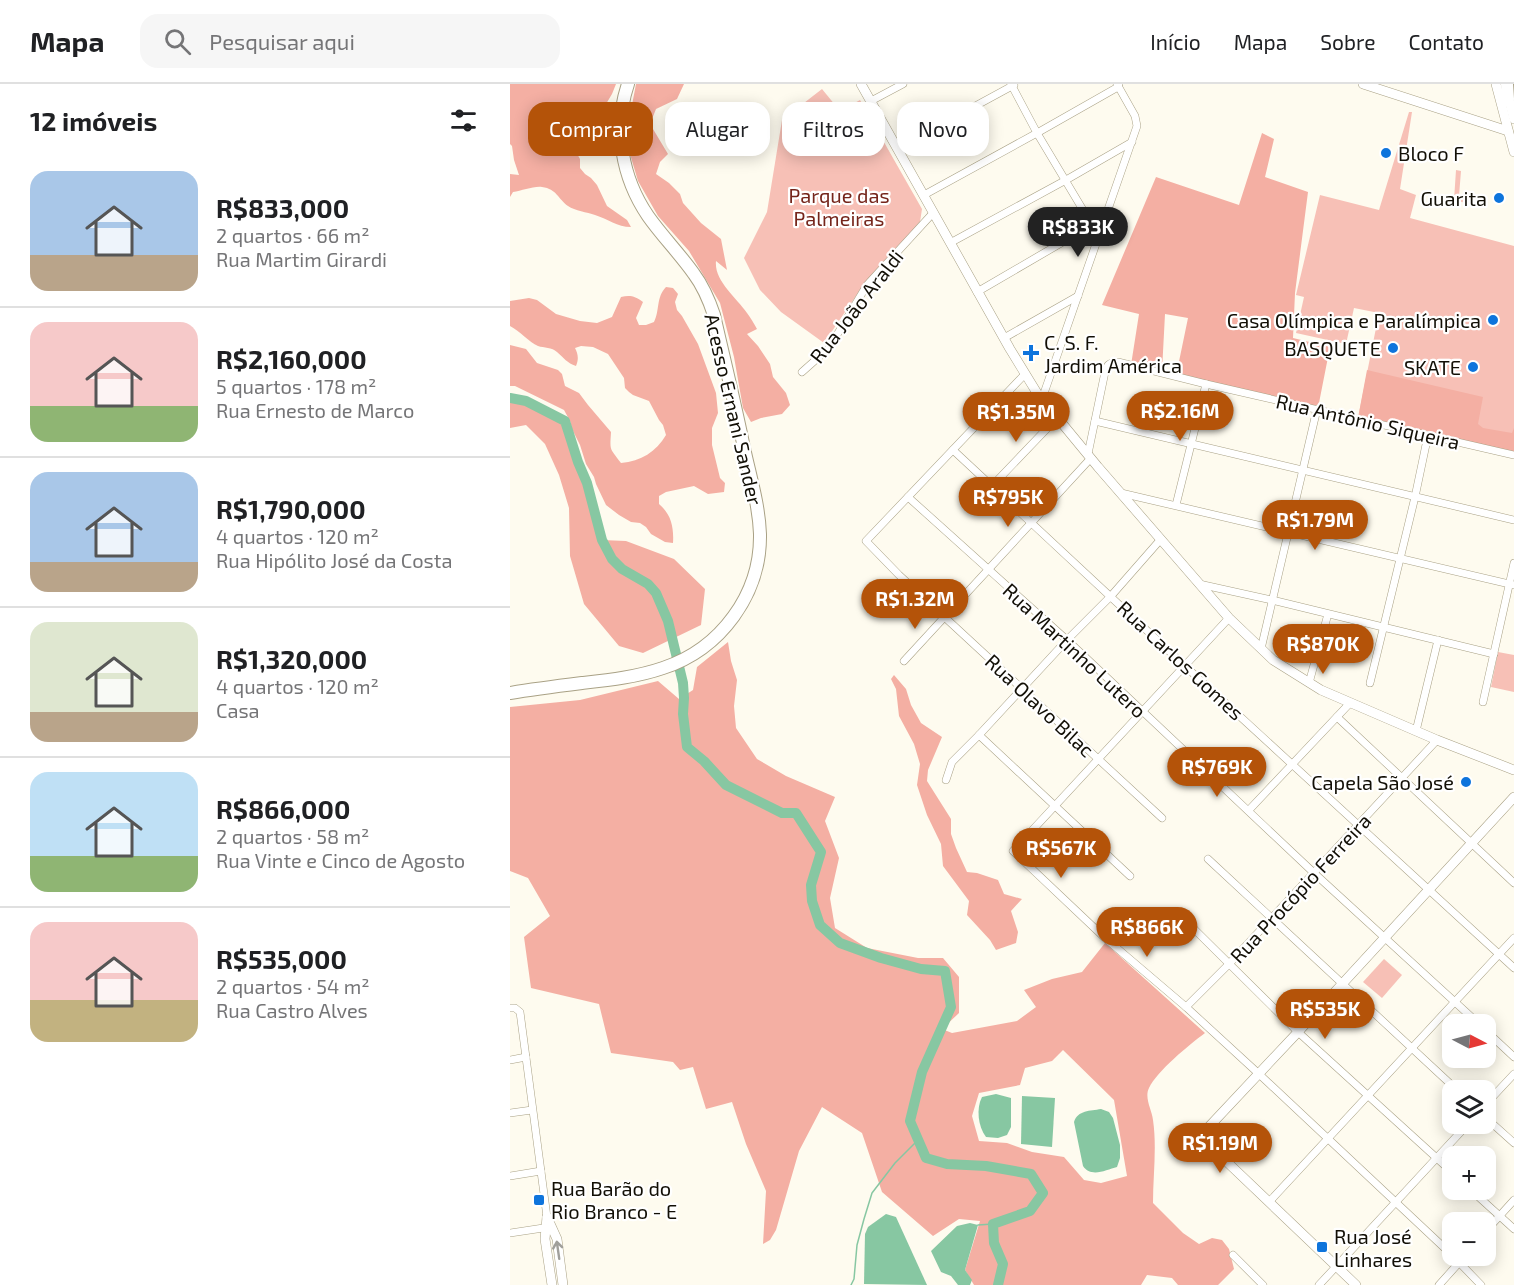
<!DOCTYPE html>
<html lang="pt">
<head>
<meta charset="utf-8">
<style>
	:root { --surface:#fff; --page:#f6f6f6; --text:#202124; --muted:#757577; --line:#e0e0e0; --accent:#b45309 }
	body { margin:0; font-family:"Exo 2",sans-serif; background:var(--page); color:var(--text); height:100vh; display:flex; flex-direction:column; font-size:22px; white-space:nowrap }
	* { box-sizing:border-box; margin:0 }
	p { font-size:20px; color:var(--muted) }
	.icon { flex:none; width:33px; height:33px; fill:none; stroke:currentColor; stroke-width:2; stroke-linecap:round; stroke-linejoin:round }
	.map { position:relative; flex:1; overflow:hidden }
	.panel { display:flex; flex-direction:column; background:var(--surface); width:510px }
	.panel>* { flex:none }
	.guide { position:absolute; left:18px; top:18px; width:570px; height:54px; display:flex; gap:12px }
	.needle { width:39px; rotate:96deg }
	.controls { position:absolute; left:932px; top:930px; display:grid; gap:12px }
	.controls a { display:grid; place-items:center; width:54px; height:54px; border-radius:12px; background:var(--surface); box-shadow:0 3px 15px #0003; font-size:30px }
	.price { position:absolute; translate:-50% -51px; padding:0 14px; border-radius:21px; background:var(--accent); color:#fff; font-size:20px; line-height:39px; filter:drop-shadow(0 2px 3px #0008) }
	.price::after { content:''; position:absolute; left:50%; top:36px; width:18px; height:14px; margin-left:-9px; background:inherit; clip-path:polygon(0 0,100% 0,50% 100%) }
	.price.current { background:#222; color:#fff }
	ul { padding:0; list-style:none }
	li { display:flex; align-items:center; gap:18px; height:150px; padding:0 30px }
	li+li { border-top:2px solid var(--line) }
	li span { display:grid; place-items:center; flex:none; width:168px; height:120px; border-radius:18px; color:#555 }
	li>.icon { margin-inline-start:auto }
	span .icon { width:72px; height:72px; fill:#fffc; stroke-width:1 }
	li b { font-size:26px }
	h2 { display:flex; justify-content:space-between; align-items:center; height:72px; padding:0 30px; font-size:26px }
	.chip { padding:0 21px; border-radius:18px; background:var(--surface); box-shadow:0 3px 15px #0003; font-size:21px; line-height:54px }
	.chip.current { background:var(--accent); color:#fff }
	header { display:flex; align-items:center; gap:36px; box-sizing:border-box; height:84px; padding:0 30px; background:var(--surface); border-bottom:2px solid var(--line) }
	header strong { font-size:28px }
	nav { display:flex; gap:33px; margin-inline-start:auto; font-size:21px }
	.search { width:420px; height:54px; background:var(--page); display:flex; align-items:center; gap:15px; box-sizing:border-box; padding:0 21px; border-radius:18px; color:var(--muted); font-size:22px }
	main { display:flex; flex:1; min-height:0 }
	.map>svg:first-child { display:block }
	.green { fill:#f7c0b6 }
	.forest { fill:#f4afa3; fill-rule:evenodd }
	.water { fill:#87c7a2 }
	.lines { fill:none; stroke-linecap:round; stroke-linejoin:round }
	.stream { stroke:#87c7a2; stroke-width:1.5 }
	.river { stroke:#87c7a2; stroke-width:10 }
	.street-casing { stroke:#a9a185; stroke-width:8 }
	.secondary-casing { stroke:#a9a185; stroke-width:10 }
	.highway-casing { stroke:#a9a185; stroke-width:14 }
	.street { stroke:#fff; stroke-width:7 }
	.secondary { stroke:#fff; stroke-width:9 }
	.highway { stroke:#fff; stroke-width:12 }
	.oneway { stroke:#a09f9b }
	.poi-dot { fill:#0e74dc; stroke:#fff; stroke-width:2 }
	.labels { text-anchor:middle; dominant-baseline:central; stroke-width:4.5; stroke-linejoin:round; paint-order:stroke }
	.poi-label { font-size:20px; fill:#120f06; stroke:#fff; text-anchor:end }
	.park-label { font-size:20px; fill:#75251b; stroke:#fff }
	.street-label { font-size:20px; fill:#120f06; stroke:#fff }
</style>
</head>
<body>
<header>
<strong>Mapa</strong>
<div class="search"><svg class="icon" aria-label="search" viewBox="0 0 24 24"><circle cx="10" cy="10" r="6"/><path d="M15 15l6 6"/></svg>Pesquisar aqui</div>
<nav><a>Início</a><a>Mapa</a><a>Sobre</a><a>Contato</a></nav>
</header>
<main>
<section class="panel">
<h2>12 imóveis<svg class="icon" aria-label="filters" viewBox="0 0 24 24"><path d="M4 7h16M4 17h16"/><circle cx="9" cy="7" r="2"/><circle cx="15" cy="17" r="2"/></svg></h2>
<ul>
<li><span style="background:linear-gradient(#a9c7e8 70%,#b9a48a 0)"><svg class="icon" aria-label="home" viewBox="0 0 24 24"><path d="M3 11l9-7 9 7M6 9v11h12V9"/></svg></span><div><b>R$833,000</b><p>2 quartos · 66 m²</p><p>Rua Martim Girardi</p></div></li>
<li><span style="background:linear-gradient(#f6c9c9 70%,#8fb573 0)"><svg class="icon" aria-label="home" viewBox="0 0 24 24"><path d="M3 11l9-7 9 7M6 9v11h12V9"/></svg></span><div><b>R$2,160,000</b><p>5 quartos · 178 m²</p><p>Rua Ernesto de Marco</p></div></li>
<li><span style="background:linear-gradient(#a9c7e8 75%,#b9a48a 0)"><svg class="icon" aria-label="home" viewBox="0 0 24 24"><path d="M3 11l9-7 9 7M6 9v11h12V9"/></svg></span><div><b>R$1,790,000</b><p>4 quartos · 120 m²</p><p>Rua Hipólito José da Costa</p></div></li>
<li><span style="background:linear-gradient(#dfe7d0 75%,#b9a48a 0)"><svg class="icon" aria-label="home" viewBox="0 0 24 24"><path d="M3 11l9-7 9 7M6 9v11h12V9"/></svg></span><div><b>R$1,320,000</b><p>4 quartos · 120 m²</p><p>Casa</p></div></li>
<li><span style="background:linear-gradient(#bfe0f5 70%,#8fb573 0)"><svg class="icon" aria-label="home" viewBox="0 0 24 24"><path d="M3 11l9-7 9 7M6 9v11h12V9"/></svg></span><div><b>R$866,000</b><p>2 quartos · 58 m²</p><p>Rua Vinte e Cinco de Agosto</p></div></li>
<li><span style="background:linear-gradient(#f6c9c9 65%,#c2b280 0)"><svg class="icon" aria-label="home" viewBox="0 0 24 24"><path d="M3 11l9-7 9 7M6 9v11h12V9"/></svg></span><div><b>R$535,000</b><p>2 quartos · 54 m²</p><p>Rua Castro Alves</p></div></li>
</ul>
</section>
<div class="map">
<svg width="1004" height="1201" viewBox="0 0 1004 1201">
	<rect width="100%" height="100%" fill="#fefbef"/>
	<g class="green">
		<path d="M312,5L330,27L350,16L412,125L410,138L352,203L314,259L271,228L250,206L234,174L257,128L272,36Z"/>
		<path d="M899,28H902L890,105L906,111L900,134L1004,162V370L848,334L869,229L844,224L836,260L786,249L794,213L786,211L810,111L869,126Z"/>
		<path d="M946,86L951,87L949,112L960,114V120L944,116Z"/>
		<path d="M988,568L1004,571V608L981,603Z"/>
		<path d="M874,875L892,891L872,914L853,898Z"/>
	</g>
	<g class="forest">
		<path d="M0,0H106L102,10L87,35L71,53L67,60L66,68L70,75V84L75,90L81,94L87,101L97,122L117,136L121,143C107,143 98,135 85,131C77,128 65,127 58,122C48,115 47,105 32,103C23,102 12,107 3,108L0,113V90L9,91L4,76L2,62L0,60Z"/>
		<path d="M126,0H174L167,15L146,25L140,40L158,70L150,78L146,90L159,99L170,110L173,119L191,139L211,155L217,186L206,177C204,197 226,213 237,229C241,234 244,240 247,245L237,250L248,262L260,280L263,293L276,309L280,321L272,330L251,334L241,338L233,324L224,273L210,219L179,167L148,132L128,97L120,70L118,42Z"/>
		<path d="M752,49L764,55L755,93L798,108L785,209L783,254L820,263L808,324L666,292L678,234L655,230L652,287L621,281L629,230L592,221L646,93L729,121Z"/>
		<path d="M156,203L163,204L168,210L165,218L167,226L172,232L188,260L206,309L208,329L202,344V361L210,394L215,399L214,408L198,410L184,402L156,408L149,412V420C161,430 164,443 163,459L155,458L141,450L136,443L130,439L121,438L109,431L96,421L86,400L84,393L76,380L70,361L62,345L60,337L54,326L5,302H0V261L16,265L27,279L48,286L52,290L55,302L69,309L78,321L101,348C100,367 99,363 111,379C131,377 146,368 156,351L153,341L149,336L139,317L123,311L119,308L115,304L114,294L98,270L83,263L71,262L65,264C68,270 69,275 66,282C57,279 54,274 47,268C42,263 34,264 28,262C19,258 10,247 0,242V217L19,214L27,216L46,230L70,237L87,239L102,233L111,213C120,211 125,212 133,218L126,234L129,241H136L144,238C150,226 146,213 156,203Z"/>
		<path d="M857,286L973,313L968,340L973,344L1002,349L1004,344V370L848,334Z"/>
		<path d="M0,314L16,317L55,337L68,378L77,399L92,456L116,457L164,475L195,505L191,541L133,569L109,562L74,520L60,472L59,424L49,391L35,360L16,341L0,344Z"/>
		<path d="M218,558L221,577L227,596L224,622L226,644L247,675L276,692L325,713L315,737L329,774L320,814L325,844L357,864L408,874H433L449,893V929L432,945L442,949L507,937L526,923L514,906L542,895L572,888L595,859L695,949C679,961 647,987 639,1004C634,1014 642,1026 643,1036C647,1063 643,1092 643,1119L673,1149L689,1160L702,1154L712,1156L719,1165L724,1185L708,1201H668L662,1194L637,1191L631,1201H464L455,1186L470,1137L449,1135L423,1152L372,1108L352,1049L312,1023L289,1067L266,1146L260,1156L253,1160L256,1107L236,1060L222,1018L196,1025L183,983L170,986L163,978L101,969L89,920L21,904L14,853L40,832L18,794L0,787V623L70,616L148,597L169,615L183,606L187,583ZM553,966L604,1016L617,1092L591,1099L574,1096L554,1073L522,1068L497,1059L469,1057L462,1032L469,1009L510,1001L515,984L542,977Z"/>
		<path d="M384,591L396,605L401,621L411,639L432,653L418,686L417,697L441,735V750L446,764L457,788L467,789L488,796L494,810L512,815L501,827L508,848L506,859L486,866L480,856L457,831L459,817L433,782L431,760L417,731L407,701L410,680L404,660L389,632L386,605L381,595Z"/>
	</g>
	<g class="water">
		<path d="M486,1010L501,1014V1043L497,1051L488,1054L476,1053C468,1043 466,1024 472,1013Z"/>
		<path d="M512,1012L545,1014L542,1063L511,1060Z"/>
		<path d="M591,1025L599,1028L603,1034L610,1061V1074L607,1083C596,1086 581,1094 573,1082L564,1038C568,1026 580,1027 591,1025Z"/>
		<path d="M376,1130L386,1133L417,1201L354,1200L355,1150L358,1143Z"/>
		<path d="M460,1139L468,1141L455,1186L462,1196L460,1201H448L441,1192L431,1188L421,1167L447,1142Z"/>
	</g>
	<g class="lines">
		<g class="stream">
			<path d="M468,1141L483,1140"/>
			<path d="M341,1201L344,1195L347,1161L354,1135L362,1109L385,1079L408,1056"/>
		</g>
		<path class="river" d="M0,314L16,317L55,337L68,378L77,399L92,456L102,475L112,485L138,500L146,509L158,537L173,599L174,614L173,630L177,663L194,677L216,701L272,729H286L311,768L301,801L302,817L310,841L330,859L371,874L411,885L435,887L441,923L412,988L400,1037L416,1074L437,1080L476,1082L521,1090L533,1109L520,1127L483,1140L484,1159L493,1180L488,1201"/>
		<g class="street-casing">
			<g id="street">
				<path d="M501,0L527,49L582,141L590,150"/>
				<path d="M361,17L393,0"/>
				<path d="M388,64L504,1"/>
				<path d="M414,111L527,49L608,3L609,0"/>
				<path d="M440,159L556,96L622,58"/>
				<path d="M467,208L582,141"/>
				<path d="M494,254L568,212"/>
				<path d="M292,288L319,264L357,201L423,129"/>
				<path d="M515,290L356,457L389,491L652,734"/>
				<path d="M532,315L627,42L625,32L607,0"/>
				<path d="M585,337L1004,436"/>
				<path d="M443,366L675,582L1004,884"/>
				<path d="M578,370L595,288C597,281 599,278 608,278L696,300L1004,371"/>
				<path d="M482,402L548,333"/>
				<path d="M611,409L1004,501"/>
				<path d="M398,413L557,556L804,789L969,940"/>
				<path d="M666,421L696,300"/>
				<path d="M689,500L762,516L984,570"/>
				<path d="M719,534L503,767L595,854L676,923L749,990L942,1171"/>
				<path d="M751,565L807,325"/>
				<path d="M394,577L581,374"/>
				<path d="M799,599L818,530"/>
				<path d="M860,599L905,413L918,351"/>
				<path d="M973,618L1004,479"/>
				<path d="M827,633L1004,799"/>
				<path d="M906,647L928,556"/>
				<path d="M469,651L620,792"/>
				<path d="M436,696L442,678L469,651L557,556L601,512L651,455"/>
				<path d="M739,726L840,619"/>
				<path d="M698,775L947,1006"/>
				<path d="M676,837L788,948L942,1088"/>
				<path d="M676,923L719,880L927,656"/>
				<path d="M0,924H5L10,928L37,1133"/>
				<path d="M975,946L1004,973"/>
				<path d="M0,976L16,973"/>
				<path d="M975,1021L1004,990"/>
				<path d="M0,1029L22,1026"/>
				<path d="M975,1033L1004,1059"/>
				<path d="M0,1092L31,1087"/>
				<path d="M961,1106L1004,1145"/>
				<path d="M759,1118L1004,854"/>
				<path d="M975,1148L1004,1116"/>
				<path d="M0,1149L40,1143"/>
				<path d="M723,1171L753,1201"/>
				<path d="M943,1172L971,1201"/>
				<path d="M809,1201L958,1040"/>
				<path d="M929,1201L955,1172"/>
			</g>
		</g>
		<g class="secondary-casing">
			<g id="secondary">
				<path d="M351,0L500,265L527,309L588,383L719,534L763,576L811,606L927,656L1004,686"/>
				<path d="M853,0L998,47"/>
				<path d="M986,0L1004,68"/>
				<path d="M997,8L1004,35"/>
				<path d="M37,1133L47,1155L53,1201"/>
				<path d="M37,1133L35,1155L42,1201"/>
				<path d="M846,1201L695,1057L694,1048L788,948L1004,713"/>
			</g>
		</g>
		<g class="highway-casing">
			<g id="highway">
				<path d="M997,0L998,15"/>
				<path d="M0,609C24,605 48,602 72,599C99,596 127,593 153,584C211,565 251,510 250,450C249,421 240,392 234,364C225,320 214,275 204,231C199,216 193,202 184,190C170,170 152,152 138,132C112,94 103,44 118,0"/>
			</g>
		</g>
		<use href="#street" class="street"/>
		<use href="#secondary" class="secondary"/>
		<use href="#highway" class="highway"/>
	</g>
	<defs><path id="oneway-shaft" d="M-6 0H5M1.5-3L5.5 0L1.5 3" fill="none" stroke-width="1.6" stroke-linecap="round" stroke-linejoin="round" transform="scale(1.5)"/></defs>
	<use class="oneway" href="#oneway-shaft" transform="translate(48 1166) rotate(-98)"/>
	<g class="poi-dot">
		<circle cx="876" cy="69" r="6"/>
		<circle cx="989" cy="114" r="6"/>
		<circle cx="983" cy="236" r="6"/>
		<circle cx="883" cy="264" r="6"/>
		<path d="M518 260h6v6h6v6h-6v6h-6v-6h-6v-6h6z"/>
		<circle cx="963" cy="283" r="6"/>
		<circle cx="956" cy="698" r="6"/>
		<rect x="23" y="1110" width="12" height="12" rx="3"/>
		<rect x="806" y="1157" width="12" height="12" rx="3"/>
	</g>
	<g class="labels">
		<g class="poi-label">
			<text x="888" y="69" text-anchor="start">Bloco F</text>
			<text x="977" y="114">Guarita</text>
			<text x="971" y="236">Casa Olímpica e Paralímpica</text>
			<text x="534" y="258" text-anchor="start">C. S. F.<tspan x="534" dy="23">Jardim América</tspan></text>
			<text x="871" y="264">BASQUETE</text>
			<text x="951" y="283">SKATE</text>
			<text x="944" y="698">Capela São José</text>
			<text x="41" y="1104" text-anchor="start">Rua Barão do<tspan x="41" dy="23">Rio Branco - E</tspan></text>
			<text x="824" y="1152" text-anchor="start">Rua José<tspan x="824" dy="23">Linhares</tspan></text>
		</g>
		<g class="park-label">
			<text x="329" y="111">Parque das<tspan x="329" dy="23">Palmeiras</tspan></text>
		</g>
		<g class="street-label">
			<text transform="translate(346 222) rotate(-52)">Rua João Araldi</text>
			<text transform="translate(224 325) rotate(77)">Acesso Ernani Sander</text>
			<text transform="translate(858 337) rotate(13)">Rua Antônio Siqueira</text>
			<text transform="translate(565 566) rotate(43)">Rua Martinho Lutero</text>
			<text transform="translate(671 576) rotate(43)">Rua Carlos Gomes</text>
			<text transform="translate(530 621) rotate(43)">Rua Olavo Bilac</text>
			<text transform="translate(790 804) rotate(-47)">Rua Procópio Ferreira</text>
		</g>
	</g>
</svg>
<div class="controls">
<a><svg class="needle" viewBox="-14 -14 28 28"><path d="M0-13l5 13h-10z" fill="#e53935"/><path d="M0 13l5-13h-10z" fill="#757577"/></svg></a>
<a><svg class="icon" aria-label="layers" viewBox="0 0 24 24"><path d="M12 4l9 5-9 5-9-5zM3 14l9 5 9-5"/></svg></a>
<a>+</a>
<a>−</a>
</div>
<b class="price current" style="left:568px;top:174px">R$833K</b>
<b class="price" style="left:670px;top:358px">R$2.16M</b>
<b class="price" style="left:506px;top:359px">R$1.35M</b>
<b class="price" style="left:498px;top:444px">R$795K</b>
<b class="price" style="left:805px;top:467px">R$1.79M</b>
<b class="price" style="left:405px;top:546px">R$1.32M</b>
<b class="price" style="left:813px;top:591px">R$870K</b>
<b class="price" style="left:707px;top:714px">R$769K</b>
<b class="price" style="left:551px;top:795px">R$567K</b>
<b class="price" style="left:637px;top:874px">R$866K</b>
<b class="price" style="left:815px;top:956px">R$535K</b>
<b class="price" style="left:710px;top:1090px">R$1.19M</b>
<div class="guide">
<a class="chip current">Comprar</a>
<a class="chip">Alugar</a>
<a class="chip">Filtros</a>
<a class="chip">Novo</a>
</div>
</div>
</main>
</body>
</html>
